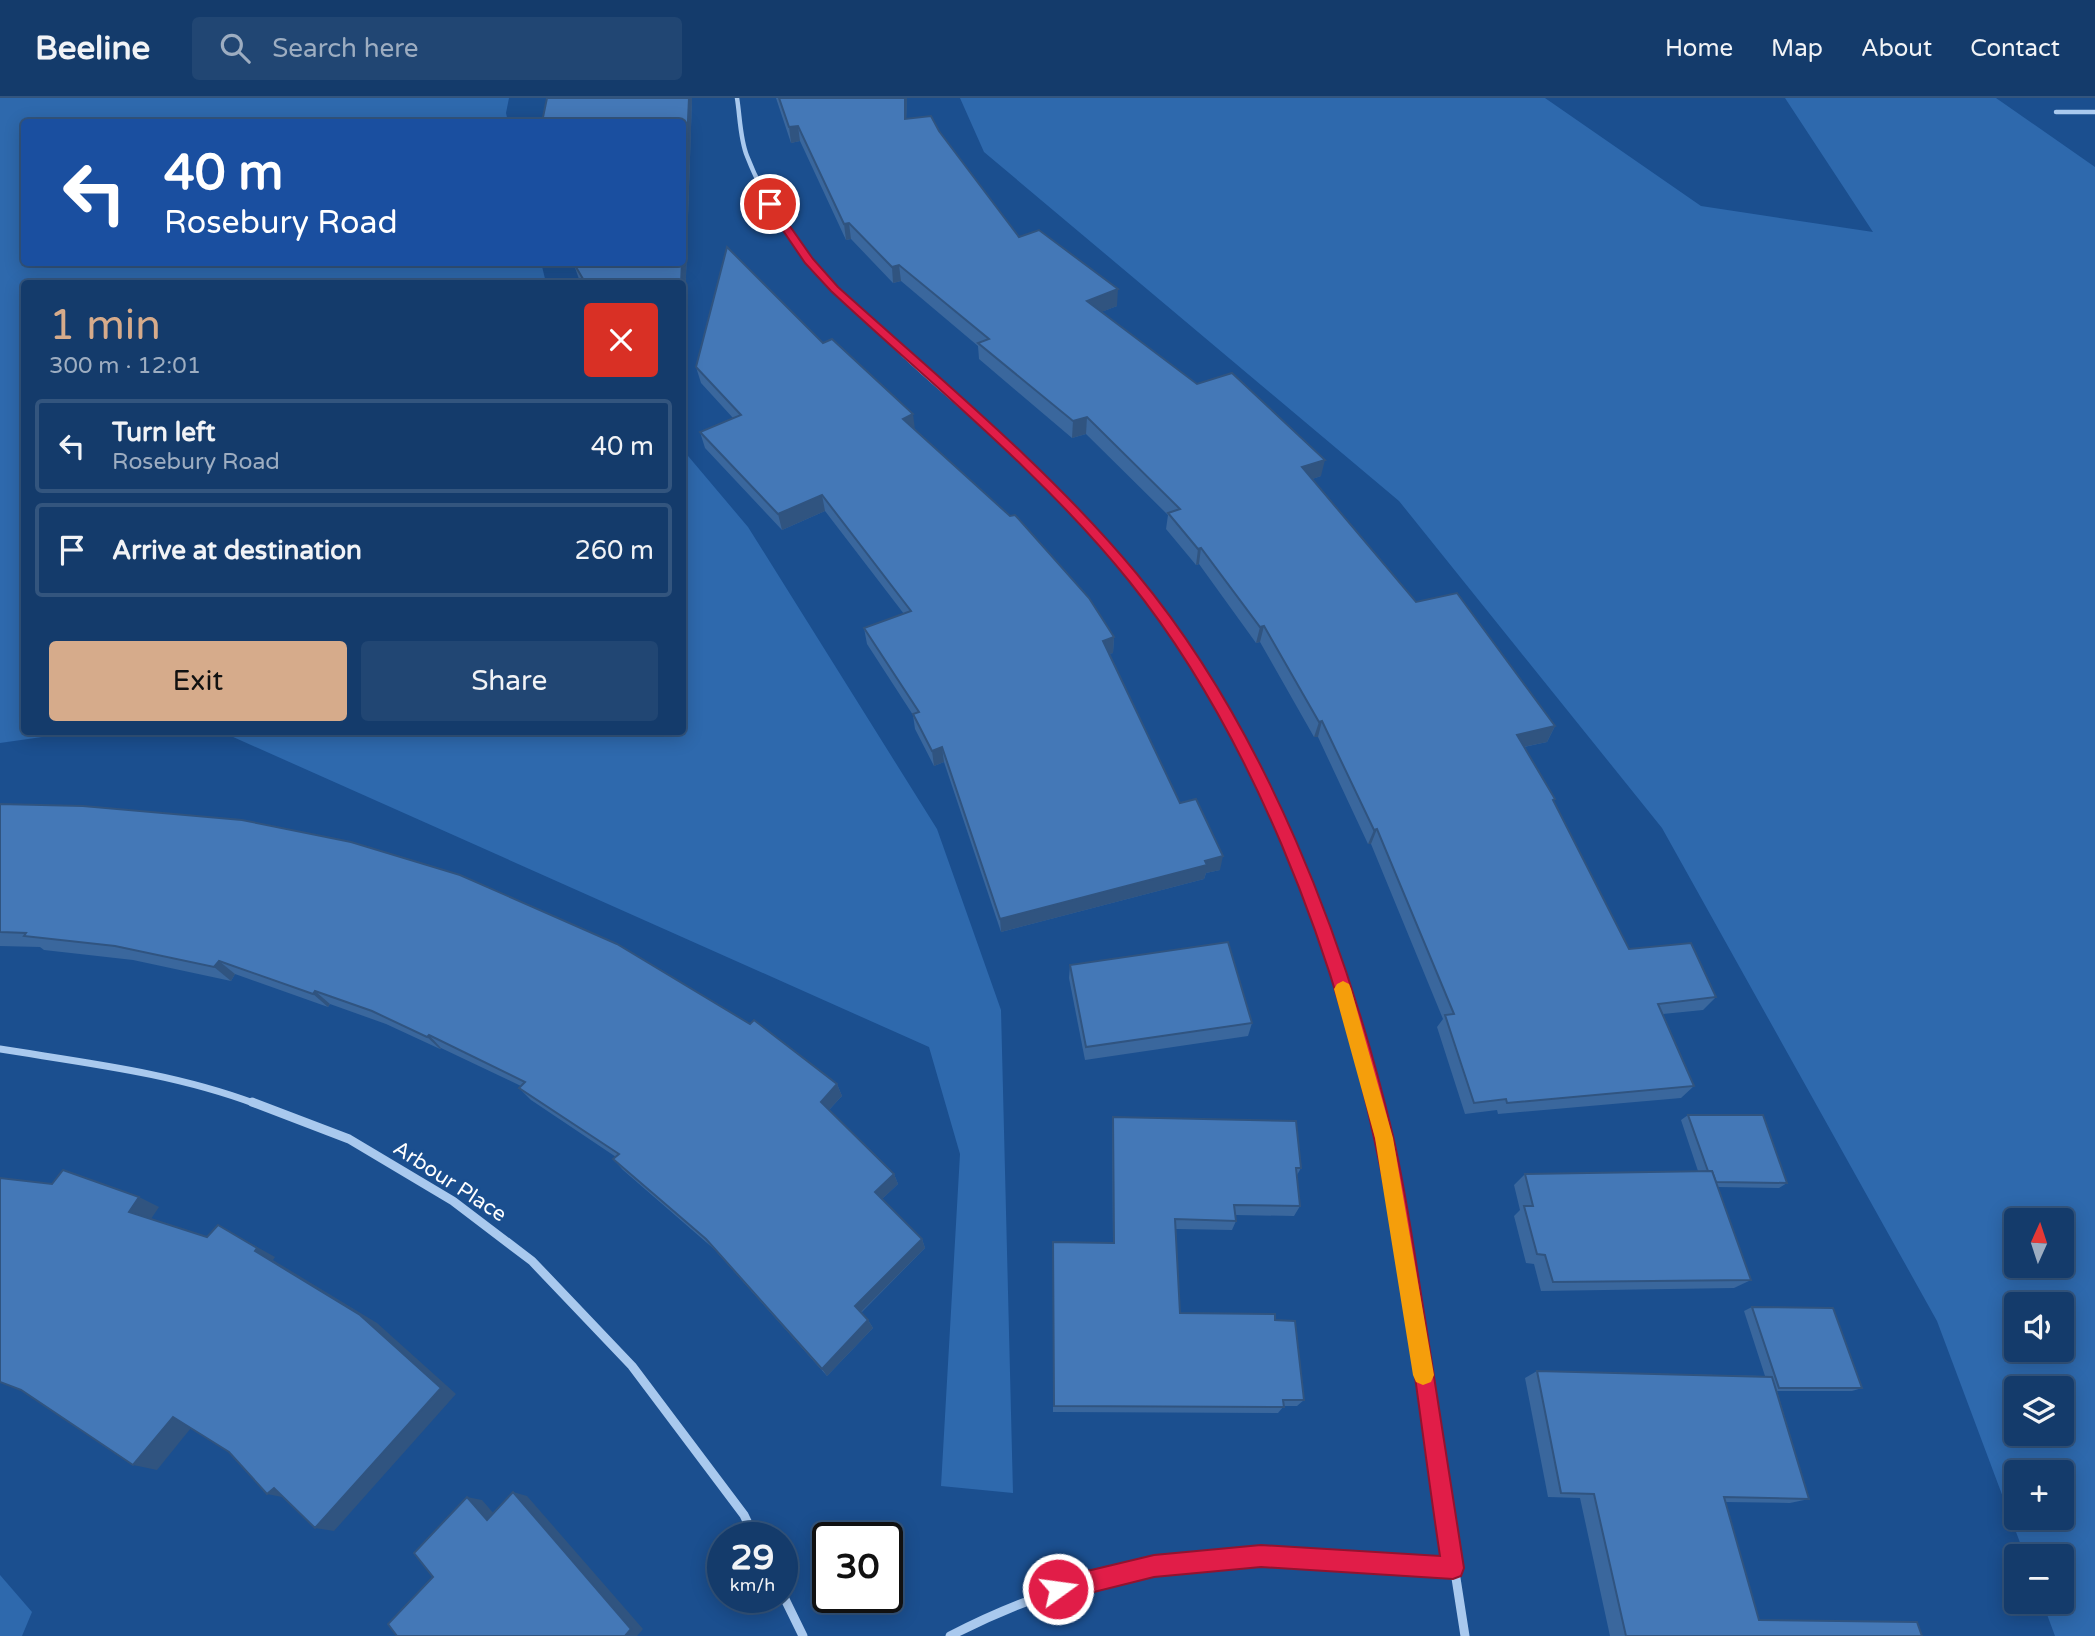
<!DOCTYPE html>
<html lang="en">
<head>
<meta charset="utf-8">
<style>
	:root { --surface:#143b6b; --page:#214673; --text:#f1f3f6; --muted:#9dadc1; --line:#33557e; --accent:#d6ab8b }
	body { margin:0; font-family:"Varela Round",sans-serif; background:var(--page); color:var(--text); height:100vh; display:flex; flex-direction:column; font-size:26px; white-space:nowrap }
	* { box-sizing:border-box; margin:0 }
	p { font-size:23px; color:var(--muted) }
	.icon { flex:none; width:38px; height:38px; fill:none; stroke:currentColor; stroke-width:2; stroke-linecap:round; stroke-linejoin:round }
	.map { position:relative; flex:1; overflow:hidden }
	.sheet { position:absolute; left:21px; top:182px; width:665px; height:455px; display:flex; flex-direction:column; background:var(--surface); border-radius:7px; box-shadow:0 4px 18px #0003,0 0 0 2px var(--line) }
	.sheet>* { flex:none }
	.hud { position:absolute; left:21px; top:21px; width:665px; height:147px; border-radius:7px; box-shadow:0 4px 18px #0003,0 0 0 2px var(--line); background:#1a4fa0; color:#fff; overflow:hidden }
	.needle { width:46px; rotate:3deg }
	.buttons { position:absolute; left:2004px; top:1110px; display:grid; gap:14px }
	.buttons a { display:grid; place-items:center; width:70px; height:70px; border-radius:7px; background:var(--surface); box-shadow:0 4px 18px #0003,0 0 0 2px var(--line); font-size:35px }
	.speed { position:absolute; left:707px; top:1424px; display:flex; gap:14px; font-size:35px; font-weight:700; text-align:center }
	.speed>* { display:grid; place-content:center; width:91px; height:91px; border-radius:50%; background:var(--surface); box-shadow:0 4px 18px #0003,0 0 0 2px var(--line); line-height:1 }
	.speed small { font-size:18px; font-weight:400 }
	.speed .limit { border:4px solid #111; border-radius:10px; background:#fff; color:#111 }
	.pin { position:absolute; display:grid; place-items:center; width:60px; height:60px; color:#fff; margin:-30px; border:4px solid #fff; border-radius:50%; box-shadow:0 2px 7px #0007 }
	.me { position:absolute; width:77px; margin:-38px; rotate:76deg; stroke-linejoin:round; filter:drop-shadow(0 0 5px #0008) }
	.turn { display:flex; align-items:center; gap:24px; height:147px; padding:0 28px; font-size:32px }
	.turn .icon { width:91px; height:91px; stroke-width:2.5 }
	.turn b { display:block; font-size:49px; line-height:60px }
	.round { display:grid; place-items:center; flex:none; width:74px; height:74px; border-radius:7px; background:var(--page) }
	.head { display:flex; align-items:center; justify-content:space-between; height:119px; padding:0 28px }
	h1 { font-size:42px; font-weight:600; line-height:52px; color:var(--accent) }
	.action { display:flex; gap:14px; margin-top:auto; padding:14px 28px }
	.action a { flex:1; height:80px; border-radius:7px; background:var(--accent); color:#111; font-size:28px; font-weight:600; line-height:80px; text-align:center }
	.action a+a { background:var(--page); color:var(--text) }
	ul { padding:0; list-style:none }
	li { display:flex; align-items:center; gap:21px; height:94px; margin:0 14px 10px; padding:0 14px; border:4px solid var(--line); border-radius:7px }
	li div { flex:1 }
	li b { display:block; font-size:26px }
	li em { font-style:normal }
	header { display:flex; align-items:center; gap:42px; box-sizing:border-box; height:98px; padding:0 35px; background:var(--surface); border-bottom:2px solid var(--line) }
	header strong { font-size:33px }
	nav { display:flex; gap:38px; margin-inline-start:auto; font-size:24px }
	.search { width:490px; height:63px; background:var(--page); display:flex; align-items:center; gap:18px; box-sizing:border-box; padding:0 24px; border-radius:7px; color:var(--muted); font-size:26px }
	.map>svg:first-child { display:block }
	.green { fill:#2e69ad; fill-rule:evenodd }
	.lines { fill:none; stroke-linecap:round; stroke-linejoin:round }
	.minor-far3 { stroke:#a9c9ee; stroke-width:4.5 }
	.minor-far2 { stroke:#a9c9ee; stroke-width:5 }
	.minor-far1 { stroke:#a9c9ee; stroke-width:7 }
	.minor { stroke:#a9c9ee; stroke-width:9 }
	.wall { fill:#3a679d }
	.shaded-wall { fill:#305480 }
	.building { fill:#4478b7; stroke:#305480; stroke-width:2 }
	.route { fill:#e11d48; stroke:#92132f; stroke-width:2 }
	.slow { fill:#f59e0b }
	.labels { text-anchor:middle; stroke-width:6; stroke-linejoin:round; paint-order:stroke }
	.near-street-label { font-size:21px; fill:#fff; stroke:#1b4f8f }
</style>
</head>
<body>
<header>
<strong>Beeline</strong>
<div class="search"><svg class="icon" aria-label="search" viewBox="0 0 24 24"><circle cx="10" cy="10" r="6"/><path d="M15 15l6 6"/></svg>Search here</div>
<nav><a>Home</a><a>Map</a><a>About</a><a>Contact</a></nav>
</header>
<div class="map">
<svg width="2095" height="1538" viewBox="0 0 2095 1538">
	<rect width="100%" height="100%" fill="#1b4f8f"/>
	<g class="green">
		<path d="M0,0H509L506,15L508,24H24V164H541L546,185L24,186V634H77L0,645Z"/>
		<path d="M960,0H1545L1701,108L1873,134L1785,0H1996L2095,69V1538H2055L2042,1503H2062V1458H2025L1937,1223L1662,730L1399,403L984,54ZM2016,1122H2062V1167H2016ZM2016,1206H2062V1251H2016ZM2016,1290H2062V1335H2016ZM2016,1374H2062V1419H2016Z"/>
		<path d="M683,352L748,429L937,731L1001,912L1013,1395L941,1388L960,1056L929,949L222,634H682Z"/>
		<path d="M0,1477L32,1514L22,1538H0Z"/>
	</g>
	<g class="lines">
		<g class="minor-far3">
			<path d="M737,0C740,18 740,41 747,58C778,139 844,201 906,259"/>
			<path d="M2056,14H2095"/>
		</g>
		<path class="minor-far2" d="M904,257C956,306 1012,349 1063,399C1120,454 1167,520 1208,588"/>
		<g class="minor-far1">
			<path d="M1207,586C1287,715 1341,859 1376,1006"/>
			<path d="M0,951C86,965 174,975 256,1006"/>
		</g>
		<g class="minor">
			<path d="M252,1004L349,1041L453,1103L532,1163L632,1268L744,1417L755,1440"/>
			<path d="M1375,1004L1407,1165L1465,1538"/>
			<path d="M782,1495L803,1538"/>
			<path d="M950,1538C1046,1488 1152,1460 1262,1458C1325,1457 1389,1466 1453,1470"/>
		</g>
	</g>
	<g class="wall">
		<path d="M547,0H692L684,238L682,239V186H582L579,181L573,164H682Z"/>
		<path d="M776,0H907L906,21L939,33L1019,139L1117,208L1101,214L1321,378L1312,381L1416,504L1555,628L1547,644L1524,649L1629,851L1716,899L1703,912L1663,916L1694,988L1681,1000L1498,1016L1497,1012L1465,1016L1437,929L1443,921L1371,746H1368L1318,639H1314L1260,544L1256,545L1199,466L1196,467L1166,431L1168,417L1086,336L1072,340L979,261L978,248L901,183L893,185L851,141L846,142L800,43L791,45Z"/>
		<path d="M823,245L915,331L1114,539L1113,555L1109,556L1180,705L1220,772L1206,775L1204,781L1001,834L944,664L934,668L915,631L913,617L867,546L864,530L904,516L825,413L782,432L705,350L700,334L733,320L701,285L696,269Z"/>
		<path d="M0,706L837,986L842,998L829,1012L894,1076L898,1086L882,1101L922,1141L925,1150L861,1215L868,1222L873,1230L827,1278L714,1151L623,1072L613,1061L616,1059L531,1002L519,990L521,988L441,950L440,951L386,926L330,906L328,909L235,876L231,883L133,862L44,852L40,849L0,848Z"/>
		<path d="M1070,867L1252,925L1248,938L1085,962L1069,880Z"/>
		<path d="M1688,1017L1787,1085L1779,1090L1718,1089L1751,1182L1734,1190L1541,1193L1534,1166L1526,1165L1514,1118L1520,1112L1514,1087L1525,1076L1698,1073L1681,1022Z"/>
		<path d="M1113,1019L1301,1070L1297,1077L1300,1108L1294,1118L1235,1117L1236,1123L1232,1132L1176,1131L1180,1215L1275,1222L1304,1302L1297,1308H1284L1278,1315L1053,1314V1144L1113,1145L1112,1030Z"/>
		<path d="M1752,1209L1862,1290L1852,1293H1777L1809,1401L1790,1405L1725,1404L1759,1522L1922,1538H1610L1580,1400L1548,1399L1525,1280L1537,1273L1765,1278L1744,1213Z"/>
	</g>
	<g class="shaded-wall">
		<path d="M689,0H692V1L684,238L682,239V186H681Z"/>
		<path d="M905,0H907L906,37L905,21Z"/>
		<path d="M798,28L800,43L791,45L789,29Z"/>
		<path d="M849,125L851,141L846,142L844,126Z"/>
		<path d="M899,167L901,183L893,185L892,169Z"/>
		<path d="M1118,191L1117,208L1086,220L1087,203Z"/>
		<path d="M913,316L915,332L903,321Z"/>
		<path d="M1087,319L1086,336L1072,340L1073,323Z"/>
		<path d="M1325,362L1321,378L1298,386L1302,369Z"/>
		<path d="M822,397L825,413L782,432L778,416Z"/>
		<path d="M1201,450L1199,466L1196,467L1198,451Z"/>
		<path d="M1264,528L1260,544L1256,545L1260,529Z"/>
		<path d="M1114,539L1113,555L1102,558L1103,543Z"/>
		<path d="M1322,623L1318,639H1314L1319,624Z"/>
		<path d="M1555,628L1547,644L1509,652L1517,637Z"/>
		<path d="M942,649L944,664L934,668L932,653Z"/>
		<path d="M1377,731L1371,746H1368L1374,732Z"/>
		<path d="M1223,758L1220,772L1206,775L1204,781L1001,834L1000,821Z"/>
		<path d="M219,863L235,876L231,883L214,869Z"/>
		<path d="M315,893L330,906L328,909L313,896Z"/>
		<path d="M429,937L441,950L440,951L427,939Z"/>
		<path d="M837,986L842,998L826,1015L821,1004Z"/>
		<path d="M894,1076L898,1086L879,1104L875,1094Z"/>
		<path d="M139,1099L159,1109L149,1124L129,1114Z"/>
		<path d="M218,1127L275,1159L273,1162L377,1225L456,1296L334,1433L315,1430L255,1153Z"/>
		<path d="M922,1141L925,1150L859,1216L855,1208Z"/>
		<path d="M868,1222L873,1230L827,1278L822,1271Z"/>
		<path d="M173,1319L195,1325L157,1372L133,1367Z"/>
		<path d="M274,1390L287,1400L267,1396Z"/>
		<path d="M513,1394L527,1398L643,1531L637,1538H625Z"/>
		<path d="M467,1399L482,1402L502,1425L487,1422Z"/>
	</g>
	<g class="building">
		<path d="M547,0H689L682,157V24H542Z"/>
		<path d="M779,0H905V21L931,18L939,33L1019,139L1039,132L1118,191L1087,203L1197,286L1232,275L1325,362L1302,369L1416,504L1457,495L1555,628L1517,637L1555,701L1553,702L1629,851L1691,845L1716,899L1658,906L1694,988L1507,1005L1506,1001L1474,1005L1445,917L1454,916L1377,731L1374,732L1322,623L1319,624L1264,528L1260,529L1201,450L1198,451L1168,415L1180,411L1087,319L1073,323L978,245L989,241L899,167L892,169L849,125L844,126L798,28L789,29Z"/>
		<path d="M727,149L823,245L832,241L913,316L903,321L1010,418L1015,417L1089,500L1114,539L1103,543L1180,705L1196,701L1223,758L1205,763L1207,767L1000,821L942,649L932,653L913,616L919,614L864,530L911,513L822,397L778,416L700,334L741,317L696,269Z"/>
		<path d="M573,164H682L681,186H586Z"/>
		<path d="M0,706L83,708L242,722L351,744L460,777L617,846L750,926L754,922L837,986L821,1004L894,1076L875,1094L922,1141L855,1208L868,1222L822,1271L706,1141L613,1061L619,1056L519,990L525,984L429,937L427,939L372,913L315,893L313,896L219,863L214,869L115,848L24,838L26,835L0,834Z"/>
		<path d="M1228,844L1252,925L1086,949L1070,867Z"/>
		<path d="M1688,1017H1763L1787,1085L1716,1084L1712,1073H1708Z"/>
		<path d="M1113,1019L1296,1023L1301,1070H1296L1300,1108L1234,1107L1236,1123L1175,1121L1180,1215L1275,1216V1222L1295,1223L1304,1302H1283L1284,1309L1054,1308L1053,1144L1114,1145Z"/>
		<path d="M63,1072L139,1099L129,1114L207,1139L218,1127L257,1150L255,1153L360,1217L441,1290L315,1430L274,1390L267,1396L229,1354L173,1319L133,1367L21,1292L0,1284V1080L52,1086Z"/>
		<path d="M1712,1073L1751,1182L1553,1184L1545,1157L1537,1156L1524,1108H1533L1525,1076Z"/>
		<path d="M1752,1209L1833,1210L1862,1290H1779Z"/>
		<path d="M1537,1273L1772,1279L1809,1401L1724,1399L1759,1522L1917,1524L1922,1538H1626L1594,1396L1561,1395Z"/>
		<path d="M513,1394L631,1531L625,1538H397L388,1526L433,1479L414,1455L467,1399L487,1422Z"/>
	</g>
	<path class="route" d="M766,104H773L813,161L838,189C940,281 1049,370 1137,476C1265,630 1347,845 1393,1038C1407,1098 1415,1160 1425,1221C1438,1304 1451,1387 1464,1470L1461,1478L1453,1481L1261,1469L1154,1479L1058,1503L1050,1499L1047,1491L1050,1483L1058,1480L1154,1457L1261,1447L1440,1458C1419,1319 1405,1177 1374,1040C1333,850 1251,635 1129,483C1042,375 932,287 831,193L805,165L765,106Z"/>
	<path class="slow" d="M1343,883L1349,886L1351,891L1393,1040L1434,1277L1431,1284L1423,1287L1416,1284L1413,1277L1375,1040L1334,891L1337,886Z"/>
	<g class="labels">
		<g class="near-street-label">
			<text transform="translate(450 1083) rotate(33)" y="7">Arbour Place</text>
		</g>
	</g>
</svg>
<div class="buttons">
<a><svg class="needle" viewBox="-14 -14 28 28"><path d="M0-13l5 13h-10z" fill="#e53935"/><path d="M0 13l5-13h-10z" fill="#9dadc1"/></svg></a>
<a><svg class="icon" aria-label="sound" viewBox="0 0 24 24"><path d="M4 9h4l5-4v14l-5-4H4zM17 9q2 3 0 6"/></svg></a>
<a><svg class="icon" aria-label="layers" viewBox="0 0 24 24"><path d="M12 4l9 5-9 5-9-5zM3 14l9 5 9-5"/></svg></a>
<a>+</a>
<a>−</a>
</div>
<div class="speed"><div>29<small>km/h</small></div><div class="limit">30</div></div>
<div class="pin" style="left:770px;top:106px;background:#d93025"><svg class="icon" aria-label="arrive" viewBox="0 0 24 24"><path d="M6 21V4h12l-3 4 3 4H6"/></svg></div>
<svg class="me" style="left:1058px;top:1491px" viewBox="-20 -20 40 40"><circle r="17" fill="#e11d48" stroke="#fff" stroke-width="3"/><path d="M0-11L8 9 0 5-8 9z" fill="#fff"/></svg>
<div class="hud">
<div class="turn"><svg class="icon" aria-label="left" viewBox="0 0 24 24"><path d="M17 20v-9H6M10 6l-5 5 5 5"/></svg><div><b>40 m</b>Rosebury Road</div></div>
</div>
<section class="sheet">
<div class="head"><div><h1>1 min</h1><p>300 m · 12:01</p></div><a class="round" style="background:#d93025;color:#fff"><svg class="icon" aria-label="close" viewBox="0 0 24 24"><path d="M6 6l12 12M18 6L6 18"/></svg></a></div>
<ul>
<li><svg class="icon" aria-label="left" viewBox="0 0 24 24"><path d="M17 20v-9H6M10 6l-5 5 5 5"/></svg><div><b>Turn left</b><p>Rosebury Road</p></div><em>40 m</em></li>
<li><svg class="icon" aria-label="arrive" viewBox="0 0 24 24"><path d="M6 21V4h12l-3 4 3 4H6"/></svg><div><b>Arrive at destination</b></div><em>260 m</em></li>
</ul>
<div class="action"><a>Exit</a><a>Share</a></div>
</section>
</div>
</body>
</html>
